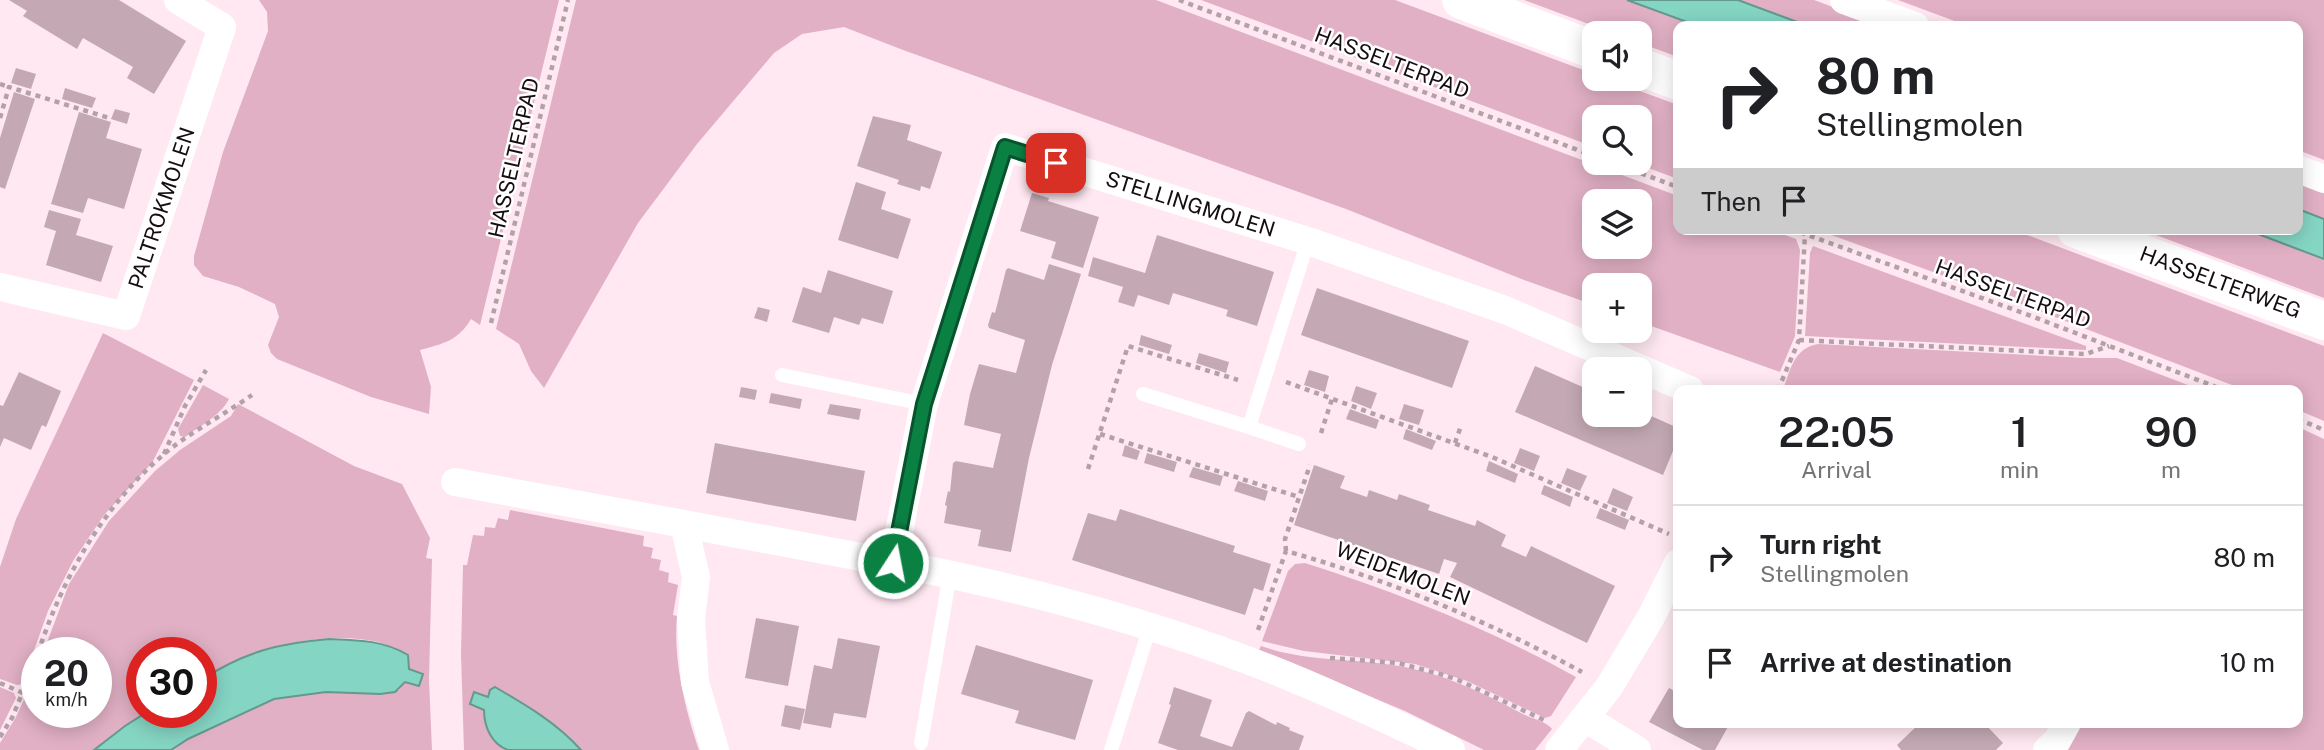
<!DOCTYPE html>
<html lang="en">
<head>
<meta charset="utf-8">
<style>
	:root { --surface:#fff; --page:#f2f2f2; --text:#202124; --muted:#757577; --line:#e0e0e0 }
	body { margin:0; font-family:"Public Sans",sans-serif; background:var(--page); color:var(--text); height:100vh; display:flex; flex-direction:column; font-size:26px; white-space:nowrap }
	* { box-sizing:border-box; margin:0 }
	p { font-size:23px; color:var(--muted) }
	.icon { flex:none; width:38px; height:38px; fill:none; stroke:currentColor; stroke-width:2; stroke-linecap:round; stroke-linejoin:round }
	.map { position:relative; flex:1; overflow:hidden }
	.panel { position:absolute; left:1673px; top:385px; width:630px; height:343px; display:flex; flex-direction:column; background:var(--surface); border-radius:14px; box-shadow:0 4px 18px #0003 }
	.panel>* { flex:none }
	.banner { position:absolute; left:1673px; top:21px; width:630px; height:214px; border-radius:14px; box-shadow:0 4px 18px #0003; background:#fff; color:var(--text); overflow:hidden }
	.tools { position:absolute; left:1582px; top:21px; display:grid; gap:14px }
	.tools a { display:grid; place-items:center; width:70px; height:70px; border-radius:14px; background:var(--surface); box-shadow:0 4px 18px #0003; font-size:35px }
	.speed { position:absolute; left:21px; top:637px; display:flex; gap:14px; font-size:35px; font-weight:700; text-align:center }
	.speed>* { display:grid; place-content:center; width:91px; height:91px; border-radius:50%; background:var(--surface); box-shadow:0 4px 18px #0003; line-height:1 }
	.speed small { font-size:18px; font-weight:400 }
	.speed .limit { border:10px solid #d22; background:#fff; color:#111 }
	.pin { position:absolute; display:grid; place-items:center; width:60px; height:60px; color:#fff; margin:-30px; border-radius:14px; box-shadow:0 4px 10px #0006 }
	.me { position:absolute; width:77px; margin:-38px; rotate:11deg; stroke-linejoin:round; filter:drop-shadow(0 0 5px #0008) }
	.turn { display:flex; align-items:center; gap:24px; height:147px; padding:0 28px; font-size:32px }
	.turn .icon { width:91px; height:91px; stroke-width:2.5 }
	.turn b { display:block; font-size:49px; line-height:60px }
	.then { display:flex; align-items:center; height:66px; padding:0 28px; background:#0003; gap:14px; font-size:26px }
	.eta { display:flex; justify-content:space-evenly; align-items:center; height:119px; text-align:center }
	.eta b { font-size:42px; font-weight:600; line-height:49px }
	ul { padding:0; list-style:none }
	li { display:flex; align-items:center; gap:21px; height:105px; padding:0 28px; border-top:2px solid var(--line) }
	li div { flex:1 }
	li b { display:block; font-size:26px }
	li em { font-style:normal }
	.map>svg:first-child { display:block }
	.green { fill:#e1b0c4; fill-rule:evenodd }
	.water { fill:#85d5c4; stroke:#64998e; stroke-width:2 }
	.building { fill:#c4a9b4 }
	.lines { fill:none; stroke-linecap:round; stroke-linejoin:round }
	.path { stroke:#b3a1a8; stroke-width:4.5; stroke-dasharray:5 5; stroke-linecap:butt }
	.service { stroke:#fff; stroke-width:14 }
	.minor { stroke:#fff; stroke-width:28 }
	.primary { stroke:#fff; stroke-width:38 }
	.route-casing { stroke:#07532c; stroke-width:18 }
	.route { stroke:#0b8043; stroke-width:12 }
	.labels { text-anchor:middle; stroke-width:5; stroke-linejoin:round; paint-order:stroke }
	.street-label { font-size:21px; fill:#160d11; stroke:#fff }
</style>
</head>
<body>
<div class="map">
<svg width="2324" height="750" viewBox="0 0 2324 750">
	<rect width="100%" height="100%" fill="#ffe8f1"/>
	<g class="green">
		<path d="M259,0H559L480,325L471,319C459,340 443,344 420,350L431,387L429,414L371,397L277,359L271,353L268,345L279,317L275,304L239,287L203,276L194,265V256L223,152L268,31L267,12Z"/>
		<path d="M576,0H1156L1678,196V229H1768L1796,239L1800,250L1795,336L1780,372L1640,322V285H1594V305L1524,280L1346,209L903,50L844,27L802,34L774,53L697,144L638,223L544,388L531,371L519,344L496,329ZM1594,201H1640V247H1594Z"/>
		<path d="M1201,0H1395L1594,74V79H1607L1678,105V179L1635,163H1640V117H1594V147Z"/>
		<path d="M1524,0H1627L1698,26H1678V57L1640,43V33H1613Z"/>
		<path d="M1738,0H1814L1884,26H1808Z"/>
		<path d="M1898,0H2324V160L2298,150V26H1968Z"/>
		<path d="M2298,180L2324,190V219L2298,209Z"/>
		<path d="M1815,229H2011L2324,346V421L2298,410V390H2245L2029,307Z"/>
		<path d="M2140,229H2245L2324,259V298Z"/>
		<path d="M1813,246L2086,346V350L1805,336L1810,253Z"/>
		<path d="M103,333L194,380L152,463L104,515L73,561L48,611L22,684L17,685L0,679V567L16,519Z"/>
		<path d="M1818,344L2084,358H2117L2201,390H1783C1790,370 1794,348 1818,344Z"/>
		<path d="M203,385L229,399C220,416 200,426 185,437L180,436L178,429Z"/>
		<path d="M238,404L354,466L402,484L430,538L426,558L432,559L429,680L432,750H171L188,739L274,699L326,692L355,693L399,690L405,682L418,686L409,669L408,655C398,651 388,645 378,642C320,629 249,649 201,680V653H142V712H147L125,726L94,750H0V743L16,717L37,670V712H96V653H43L69,584L109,521L155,471L180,450L231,416Z"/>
		<path d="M2298,427L2324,439V750H2063L2079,723H2298Z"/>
		<path d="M510,510L644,536L643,546L653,548L651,558L661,560L659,570L669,573L668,582L678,585L673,615L677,616C673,660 685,709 699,750H581C557,723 526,705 495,687C480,721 478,725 508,750H464L461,654L463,565H467L473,535L484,536L485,527L495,528L498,518L508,520Z"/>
		<path d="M1305,563C1399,593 1490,629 1576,677L1551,716L1545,718L1467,681L1415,664L1304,651L1262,641L1288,571L1295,564Z"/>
		<path d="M1261,646C1306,662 1353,658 1399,666C1441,673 1482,692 1519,712C1529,718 1546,721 1552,729L1535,750H1484L1405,711L1259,650Z"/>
		<path d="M0,687L14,693L16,698L0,730Z"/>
	</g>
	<g class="water">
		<path d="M1627,0H1738L1808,26H1698Z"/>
		<path d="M2298,209L2324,219V259L2245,229H2298Z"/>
		<path d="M329,639C357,640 383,640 408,655L409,669L423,674L419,686L405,682L395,692L380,694L326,692L274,699L188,739L171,750H94L125,726L147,712H201V680C244,652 279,643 329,639Z"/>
		<path d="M495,687C526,705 557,723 581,750C567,750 519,750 508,750C491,744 484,726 484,710L470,704L474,692L488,697L490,690Z"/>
	</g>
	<g class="building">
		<path d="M9,0H119L186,41L154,94L127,78L133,67L83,38L77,49L23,16L27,11Z"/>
		<path d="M16,68L36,74L31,89L11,83Z"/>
		<path d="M65,88L96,98L92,108L62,99Z"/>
		<path d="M14,92L35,99L5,189L0,187V138Z"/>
		<path d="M115,109L130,113L127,124L111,119Z"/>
		<path d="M79,112L111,122L106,138L142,149L124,209L88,198L83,213L51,204Z"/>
		<path d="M873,116L911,125L907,140L942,152L930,189L921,186L920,191L897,184L899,180L857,166Z"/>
		<path d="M856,182L886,192L881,209L911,219L898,259L838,240Z"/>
		<path d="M1032,193L1049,198L1048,201L1099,217L1083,268L1051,258L1056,242L1020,231Z"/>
		<path d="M49,210L81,219L76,235L113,246L101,282L46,265L56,231L44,227Z"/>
		<path d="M1157,235L1274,272L1257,326L1226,316L1228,310L1173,293L1169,305L1138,295L1134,307L1118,302L1123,287L1088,276L1093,257L1145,273Z"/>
		<path d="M1049,264L1081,274L1052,365L1029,458L1011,552L978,546L981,530L944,523L947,506L945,505L948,491L950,492L953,463L956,461L993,468L1001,434L964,425L970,394L979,364L1016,373L1025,340L989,328L988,325L992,312L995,313L1006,270L1008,268L1044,280Z"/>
		<path d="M828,270L893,291L883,324L862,318L859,325L834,317L829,333L792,322L803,287L821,293Z"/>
		<path d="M1317,288L1469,341L1452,388L1301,335Z"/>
		<path d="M758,307L770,310L767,322L754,318Z"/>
		<path d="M1141,335L1172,345L1169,354L1139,345Z"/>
		<path d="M1199,353L1229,362L1226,373L1196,363Z"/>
		<path d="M1535,366L1594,392V415H1640V411L1678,428V439L1663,475L1515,412Z"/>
		<path d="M1309,370L1329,376L1325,392L1304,385Z"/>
		<path d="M19,372L61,391L46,427L42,425L31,450L4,438L0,447V405L3,406Z"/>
		<path d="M1356,386L1377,393L1371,409L1351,401Z"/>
		<path d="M741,387L757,390L755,400L739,397Z"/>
		<path d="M771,393L802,399L800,409L769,403Z"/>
		<path d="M830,404L861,409L859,420L827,414Z"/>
		<path d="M1404,404L1424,410L1419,425L1399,419Z"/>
		<path d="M1350,409L1379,420L1376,429L1346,419Z"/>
		<path d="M1406,429L1436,441L1432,450L1403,439Z"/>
		<path d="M715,443L865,471L856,521L706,493Z"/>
		<path d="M1125,445L1140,451L1137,460L1122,456Z"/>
		<path d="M1520,448L1540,456L1534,471L1514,463Z"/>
		<path d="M1147,453L1177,462L1174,472L1144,463Z"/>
		<path d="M1489,461L1518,474L1515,483L1486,471Z"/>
		<path d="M1314,465L1345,476L1340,488L1367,497L1369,490L1397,500L1399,494L1430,505L1428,510L1475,526L1477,520L1506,535L1501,546L1526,557L1531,546L1615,586L1587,643L1450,577L1457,563L1444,559L1439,574L1294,525Z"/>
		<path d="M1193,467L1223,476L1220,486L1189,477Z"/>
		<path d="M1567,468L1587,476L1580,491L1561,483Z"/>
		<path d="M1238,481L1268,491L1265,501L1234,491Z"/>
		<path d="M1544,485L1573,497L1570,507L1541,494Z"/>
		<path d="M1613,488L1633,497L1627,511L1607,503Z"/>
		<path d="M1600,508L1629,520L1625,530L1596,518Z"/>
		<path d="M1120,509L1235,546L1233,552L1271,564L1263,591L1254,588L1245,615L1072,560L1088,513L1116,521Z"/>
		<path d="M756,618L799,626L788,686L745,678Z"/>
		<path d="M838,638L880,646L866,718L834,713L831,728L803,723L814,665L832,669Z"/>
		<path d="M976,645L1093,680L1075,740L1015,723L1019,711L961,694Z"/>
		<path d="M1174,687L1212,700L1200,736L1232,747L1246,713L1249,711L1276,725L1277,722L1290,728L1289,730L1304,736L1299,750H1178L1158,743L1171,705L1169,704Z"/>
		<path d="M1669,688L1678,693V723H1730L1715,750H1703L1649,722Z"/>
		<path d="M785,705L805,709L800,730L781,726Z"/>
		<path d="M1920,723H1984L2003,743L1996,750H1901L1897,745Z"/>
	</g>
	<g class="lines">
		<g class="path">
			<path d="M1179,0L1594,156"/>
			<path d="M0,84L9,87"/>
			<path d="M0,118L9,87L109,118"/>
			<path d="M1613,163L1678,187"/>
			<path d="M1791,229L2026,314L2224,390"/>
			<path d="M491,323L568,0"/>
			<path d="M1799,340L2086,354L2109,346"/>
			<path d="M1286,382L1492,457L1669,534"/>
			<path d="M1778,390L1799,340L1805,234"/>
			<path d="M2298,419L2324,430"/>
			<path d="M1321,433L1332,399"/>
			<path d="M1100,434L1299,497"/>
			<path d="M1455,443L1461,426"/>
			<path d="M164,454L185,406L206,370"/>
			<path d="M1088,469L1128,346L1238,380"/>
			<path d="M1286,551L1285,539L1310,465"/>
			<path d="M1258,630L1286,551C1389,580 1488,621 1582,672"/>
			<path d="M38,653C62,579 103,506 163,455C187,434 225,414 252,395"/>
			<path d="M1330,658L1398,663L1440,674L1458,680L1544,720"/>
			<path d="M0,683L23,693"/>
			<path d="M0,737L12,718L37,657"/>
		</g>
		<g class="service">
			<path d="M782,375L924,404"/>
			<path d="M1143,394L1249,427L1308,241"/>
			<path d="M1249,427L1299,444"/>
			<path d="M921,743L950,574"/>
			<path d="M1111,750L1150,627"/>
		</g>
		<g class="minor">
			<path d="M1844,0L1915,26"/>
			<path d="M2298,169L2324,179"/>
			<path id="s1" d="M0,287L126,316L222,27L178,0"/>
			<path d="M455,482L684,524L696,577L691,619L695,682L715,750"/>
			<path d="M684,524L893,563"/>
			<path d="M1585,718L1637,750"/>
			<path id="s2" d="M1451,750C1384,718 1316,686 1247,660C1132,617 1013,586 893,563L924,404L1005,147L1308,241L1505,310L1690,390"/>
			<path d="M1559,750L1609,687L1651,617L1678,563"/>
			<path d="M2047,750L2057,741L2067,723"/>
		</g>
		<g class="primary">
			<path d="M1461,0L1594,50"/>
			<path d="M1640,67L1678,81"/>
			<path id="s3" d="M2076,229L2324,321"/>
		</g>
	</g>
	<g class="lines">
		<defs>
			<path id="route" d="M893,563L924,404L1005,147L1056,163"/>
		</defs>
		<use href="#route" class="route-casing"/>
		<use href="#route" class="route"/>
	</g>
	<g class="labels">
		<g class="street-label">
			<text transform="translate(1392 63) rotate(21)" y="7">HASSELTERPAD</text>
			<text transform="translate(514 158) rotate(-77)" y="7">HASSELTERPAD</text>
			<text dy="7" stroke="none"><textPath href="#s2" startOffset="1216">STELLINGMOLEN</textPath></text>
			<text dy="7" stroke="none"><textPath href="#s1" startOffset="243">PALTROKMOLEN</textPath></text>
			<text dy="7" stroke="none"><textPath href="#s3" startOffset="154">HASSELTERWEG</textPath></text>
			<text transform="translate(2013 294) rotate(20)" y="7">HASSELTERPAD</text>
			<text transform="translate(1403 574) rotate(21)" y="7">WEIDEMOLEN</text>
		</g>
	</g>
</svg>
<div class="tools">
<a><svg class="icon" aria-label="sound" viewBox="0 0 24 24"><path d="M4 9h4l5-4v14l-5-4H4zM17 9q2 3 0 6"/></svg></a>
<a><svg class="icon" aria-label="search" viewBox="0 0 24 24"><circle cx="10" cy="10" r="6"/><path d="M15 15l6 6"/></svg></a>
<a><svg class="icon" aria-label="layers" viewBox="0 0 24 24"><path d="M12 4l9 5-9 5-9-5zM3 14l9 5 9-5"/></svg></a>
<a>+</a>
<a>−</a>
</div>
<div class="speed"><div>20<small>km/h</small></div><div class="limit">30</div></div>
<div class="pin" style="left:1056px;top:163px;background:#d93025"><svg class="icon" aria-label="arrive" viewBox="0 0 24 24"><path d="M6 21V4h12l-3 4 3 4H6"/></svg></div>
<svg class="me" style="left:893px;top:563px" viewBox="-20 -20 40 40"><circle r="17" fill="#0b8043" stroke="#fff" stroke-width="3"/><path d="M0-11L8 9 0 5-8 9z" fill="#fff"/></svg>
<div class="banner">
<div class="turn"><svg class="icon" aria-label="right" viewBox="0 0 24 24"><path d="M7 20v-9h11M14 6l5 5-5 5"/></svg><div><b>80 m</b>Stellingmolen</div></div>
<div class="then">Then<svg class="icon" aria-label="arrive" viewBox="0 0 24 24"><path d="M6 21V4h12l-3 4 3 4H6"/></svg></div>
</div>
<section class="panel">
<div class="eta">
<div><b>22:05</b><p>Arrival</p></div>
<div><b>1</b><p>min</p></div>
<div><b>90</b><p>m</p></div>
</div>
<ul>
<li><svg class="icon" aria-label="right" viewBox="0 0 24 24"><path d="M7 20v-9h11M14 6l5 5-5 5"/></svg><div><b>Turn right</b><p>Stellingmolen</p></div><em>80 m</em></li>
<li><svg class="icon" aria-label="arrive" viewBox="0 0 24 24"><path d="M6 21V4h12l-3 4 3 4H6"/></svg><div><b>Arrive at destination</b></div><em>10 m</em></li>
</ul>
</section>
</div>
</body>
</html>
